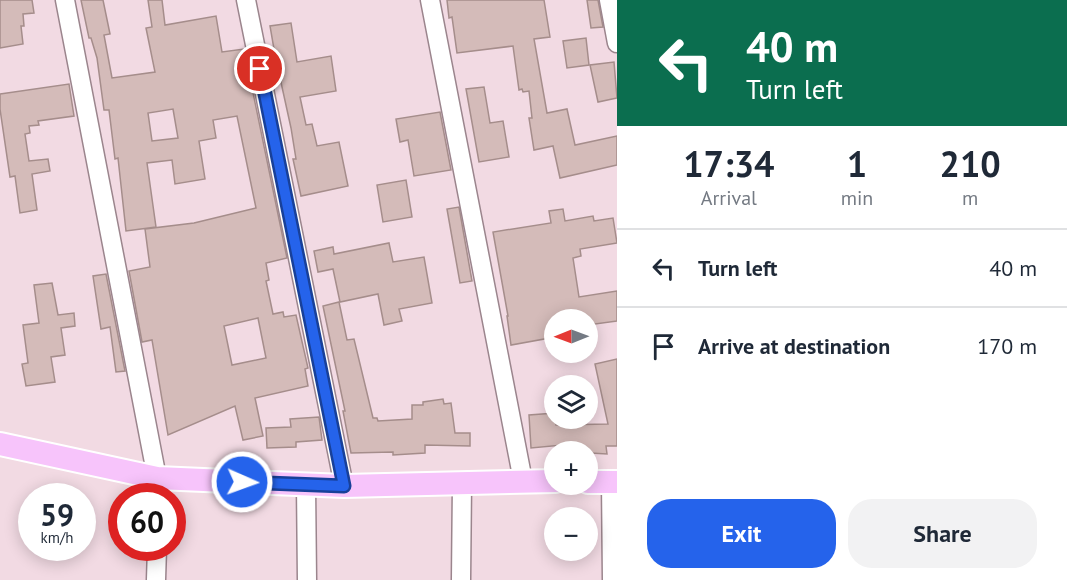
<!DOCTYPE html>
<html lang="en">
<head>
<meta charset="utf-8">
<style>
	:root { --surface:#fff; --page:#f2f2f3; --text:#1f2937; --muted:#747a83; --line:#e0e1e3; --accent:#2563eb }
	body { margin:0; font-family:"PT Sans",sans-serif; background:var(--page); color:var(--text); height:100vh; display:flex; flex-direction:column; font-size:22px; white-space:nowrap }
	* { box-sizing:border-box; margin:0 }
	p { font-size:20px; color:var(--muted) }
	.icon { flex:none; width:33px; height:33px; fill:none; stroke:currentColor; stroke-width:2; stroke-linecap:round; stroke-linejoin:round }
	.map { position:relative; flex:1; overflow:hidden }
	.panel { display:flex; flex-direction:column; background:var(--surface); width:450px }
	.panel>* { flex:none }
	.guide { background:#0b6e4f; color:#fff; overflow:hidden }
	.needle { width:39px; rotate:269deg }
	.controls { position:absolute; left:544px; top:309px; display:grid; gap:12px }
	.controls a { display:grid; place-items:center; width:54px; height:54px; border-radius:50%; background:var(--surface); box-shadow:0 3px 15px #0003; font-size:30px }
	.speed { position:absolute; left:18px; top:483px; display:flex; gap:12px; font-size:30px; font-weight:700; text-align:center }
	.speed>* { display:grid; place-content:center; width:78px; height:78px; border-radius:50%; background:var(--surface); box-shadow:0 3px 15px #0003; line-height:1 }
	.speed small { font-size:15px; font-weight:400 }
	.speed .limit { border:9px solid #d22; background:#fff; color:#111 }
	.pin { position:absolute; display:grid; place-items:center; width:51px; height:51px; color:#fff; margin:-26px; border:3px solid #fff; border-radius:50%; box-shadow:0 2px 6px #0007 }
	.me { position:absolute; width:66px; margin:-33px; rotate:92deg; stroke-linejoin:round; filter:drop-shadow(0 0 4px #0008) }
	.turn { display:flex; align-items:center; gap:21px; height:126px; padding:0 30px; font-size:27px }
	.turn .icon { width:78px; height:78px; stroke-width:2.5 }
	.turn b { display:block; font-size:42px; line-height:51px }
	.eta { display:flex; justify-content:space-evenly; align-items:center; height:102px; text-align:center }
	.eta b { font-size:36px; font-weight:600; line-height:42px }
	.cta { display:flex; gap:12px; margin-top:auto; padding:12px 30px }
	.cta a { flex:1; height:69px; border-radius:24px; background:var(--accent); color:#fff; font-size:24px; font-weight:600; line-height:69px; text-align:center }
	.cta a+a { background:var(--page); color:var(--text) }
	ul { padding:0; list-style:none }
	li { display:flex; align-items:center; gap:18px; height:78px; padding:0 30px; border-top:2px solid var(--line) }
	li div { flex:1 }
	li b { display:block; font-size:22px }
	li em { font-style:normal }
	main { display:flex; flex:1; min-height:0 }
	.map>svg:first-child { display:block }
	.building { fill:#d4bbb9; stroke:#a58d8b; stroke-width:1.5; fill-rule:evenodd }
	.lines { fill:none; stroke-linecap:round; stroke-linejoin:round }
	.minor-casing { stroke:#9b858d; stroke-width:21 }
	.major-casing { stroke:#fff; stroke-width:26 }
	.minor { stroke:#fff; stroke-width:18 }
	.major { stroke:#f7c4fb; stroke-width:22 }
	.route-casing { stroke:#184099; stroke-width:15 }
	.route { stroke:#2563eb; stroke-width:10 }
</style>
</head>
<body>
<main>
<div class="map">
<svg width="617" height="580" viewBox="0 0 617 580">
	<rect width="100%" height="100%" fill="#f2dae3"/>
	<g class="building">
		<path d="M0,0H32L34,13L23,14L24,26H21L23,44L0,48Z"/>
		<path d="M81,0H103L110,34L104,35L112,78L155,72L146,28L152,27L148,0H162L165,25L216,16L222,52L244,49L287,258L266,263L269,280L266,281L273,314L283,312L284,317L296,315L308,368L305,369L308,386L255,398L263,436L243,440L235,406L168,435L152,340L142,342L129,271L150,267L145,229L194,223L256,208L237,116L213,120L216,138L199,141L205,179L175,184L172,160L147,163L156,227L126,231L118,158L115,159L109,110H104L97,58L91,38H89ZM173,109L178,138L152,141L148,113ZM258,318L266,358L232,365L224,326Z"/>
		<path d="M447,0H544L550,37L534,39L547,113L567,109L575,145L617,136V165L560,178L553,146L534,150L529,118H532L529,91L523,92L522,89L519,90L513,46L457,53L452,17L449,18Z"/>
		<path d="M587,0H598L603,27L591,28Z"/>
		<path d="M291,23L297,62L331,56L336,91L300,97L306,125L312,124L317,146L339,142L348,186L301,196L293,159H296L291,128L275,55L270,26Z"/>
		<path d="M586,38L589,65L567,68L563,41Z"/>
		<path d="M614,62L617,98L598,102L590,65Z"/>
		<path d="M69,84L74,116L38,121L39,125L29,126L30,133L25,134L29,161L48,159L50,171L32,174L37,210L20,213L15,176L10,177L0,109V94Z"/>
		<path d="M484,87L490,123L503,121L509,157L479,162L466,89Z"/>
		<path d="M440,112L451,170L414,176L408,140L400,142L396,119Z"/>
		<path d="M406,180L412,217L383,222L377,185Z"/>
		<path d="M459,207L472,281L460,283L447,209Z"/>
		<path d="M563,209L565,221L593,216L594,221L613,218L617,243L580,249L581,256L573,258L579,297L617,291V321L588,325V320H555V337L511,345L507,316H508L493,232L551,223L549,211Z"/>
		<path d="M389,243L393,262L424,257L432,303L399,309L402,321L384,325L378,294L340,302L333,269L318,272L314,251L333,247L334,254Z"/>
		<path d="M106,274L125,371L116,372L110,327L101,329L93,276Z"/>
		<path d="M52,283L58,315L74,313L75,326L61,328L65,355L51,357L55,382L26,386L22,364L28,363L23,325L39,323L34,285Z"/>
		<path d="M339,302L347,340L354,339L373,418H377L378,421L412,419V405H423V402L443,399L444,404L451,403L455,433H470V446L425,445V453L393,455V452L351,453L343,411H345L323,306Z"/>
		<path d="M617,359V446H606L607,454L573,452V444L531,448L529,415L555,413L556,425L608,424L595,364Z"/>
		<path d="M319,417L322,440L296,442V447L267,448L266,428L291,427L290,419Z"/>
	</g>
	<g class="lines">
		<defs>
			<g id="minor">
				<path d="M65,0L157,478V496"/>
				<path d="M246,0L344,486"/>
				<path d="M430,0L523,481"/>
				<path d="M609,0L617,43"/>
				<path d="M611,482L612,580"/>
				<path d="M306,485L307,580"/>
				<path d="M156,580L157,548"/>
				<path d="M461,580L462,483"/>
			</g>
			<g id="major">
				<path d="M0,444L157,478L344,486L555,481"/>
				<path d="M588,482H617"/>
			</g>
		</defs>
		<use href="#minor" class="minor-casing"/>
		<use href="#major" class="major-casing"/>
		<use href="#minor" class="minor"/>
		<use href="#major" class="major"/>
	</g>
	<g class="lines">
		<defs>
			<path id="route" d="M242,482L344,486L260,69"/>
		</defs>
		<use href="#route" class="route-casing"/>
		<use href="#route" class="route"/>
	</g>
</svg>
<div class="controls">
<a><svg class="needle" viewBox="-14 -14 28 28"><path d="M0-13l5 13h-10z" fill="#e53935"/><path d="M0 13l5-13h-10z" fill="#747a83"/></svg></a>
<a><svg class="icon" aria-label="layers" viewBox="0 0 24 24"><path d="M12 4l9 5-9 5-9-5zM3 14l9 5 9-5"/></svg></a>
<a>+</a>
<a>−</a>
</div>
<div class="speed"><div>59<small>km/h</small></div><div class="limit">60</div></div>
<div class="pin" style="left:260px;top:69px;background:#d93025"><svg class="icon" aria-label="arrive" viewBox="0 0 24 24"><path d="M6 21V4h12l-3 4 3 4H6"/></svg></div>
<svg class="me" style="left:242px;top:482px" viewBox="-20 -20 40 40"><circle r="17" fill="#2563eb" stroke="#fff" stroke-width="3"/><path d="M0-11L8 9 0 5-8 9z" fill="#fff"/></svg>
</div>
<section class="panel">
<div class="guide">
<div class="turn"><svg class="icon" aria-label="left" viewBox="0 0 24 24"><path d="M17 20v-9H6M10 6l-5 5 5 5"/></svg><div><b>40 m</b>Turn left</div></div>
</div>
<div class="eta">
<div><b>17:34</b><p>Arrival</p></div>
<div><b>1</b><p>min</p></div>
<div><b>210</b><p>m</p></div>
</div>
<ul>
<li><svg class="icon" aria-label="left" viewBox="0 0 24 24"><path d="M17 20v-9H6M10 6l-5 5 5 5"/></svg><div><b>Turn left</b></div><em>40 m</em></li>
<li><svg class="icon" aria-label="arrive" viewBox="0 0 24 24"><path d="M6 21V4h12l-3 4 3 4H6"/></svg><div><b>Arrive at destination</b></div><em>170 m</em></li>
</ul>
<div class="cta"><a>Exit</a><a>Share</a></div>
</section>
</main>
</body>
</html>
